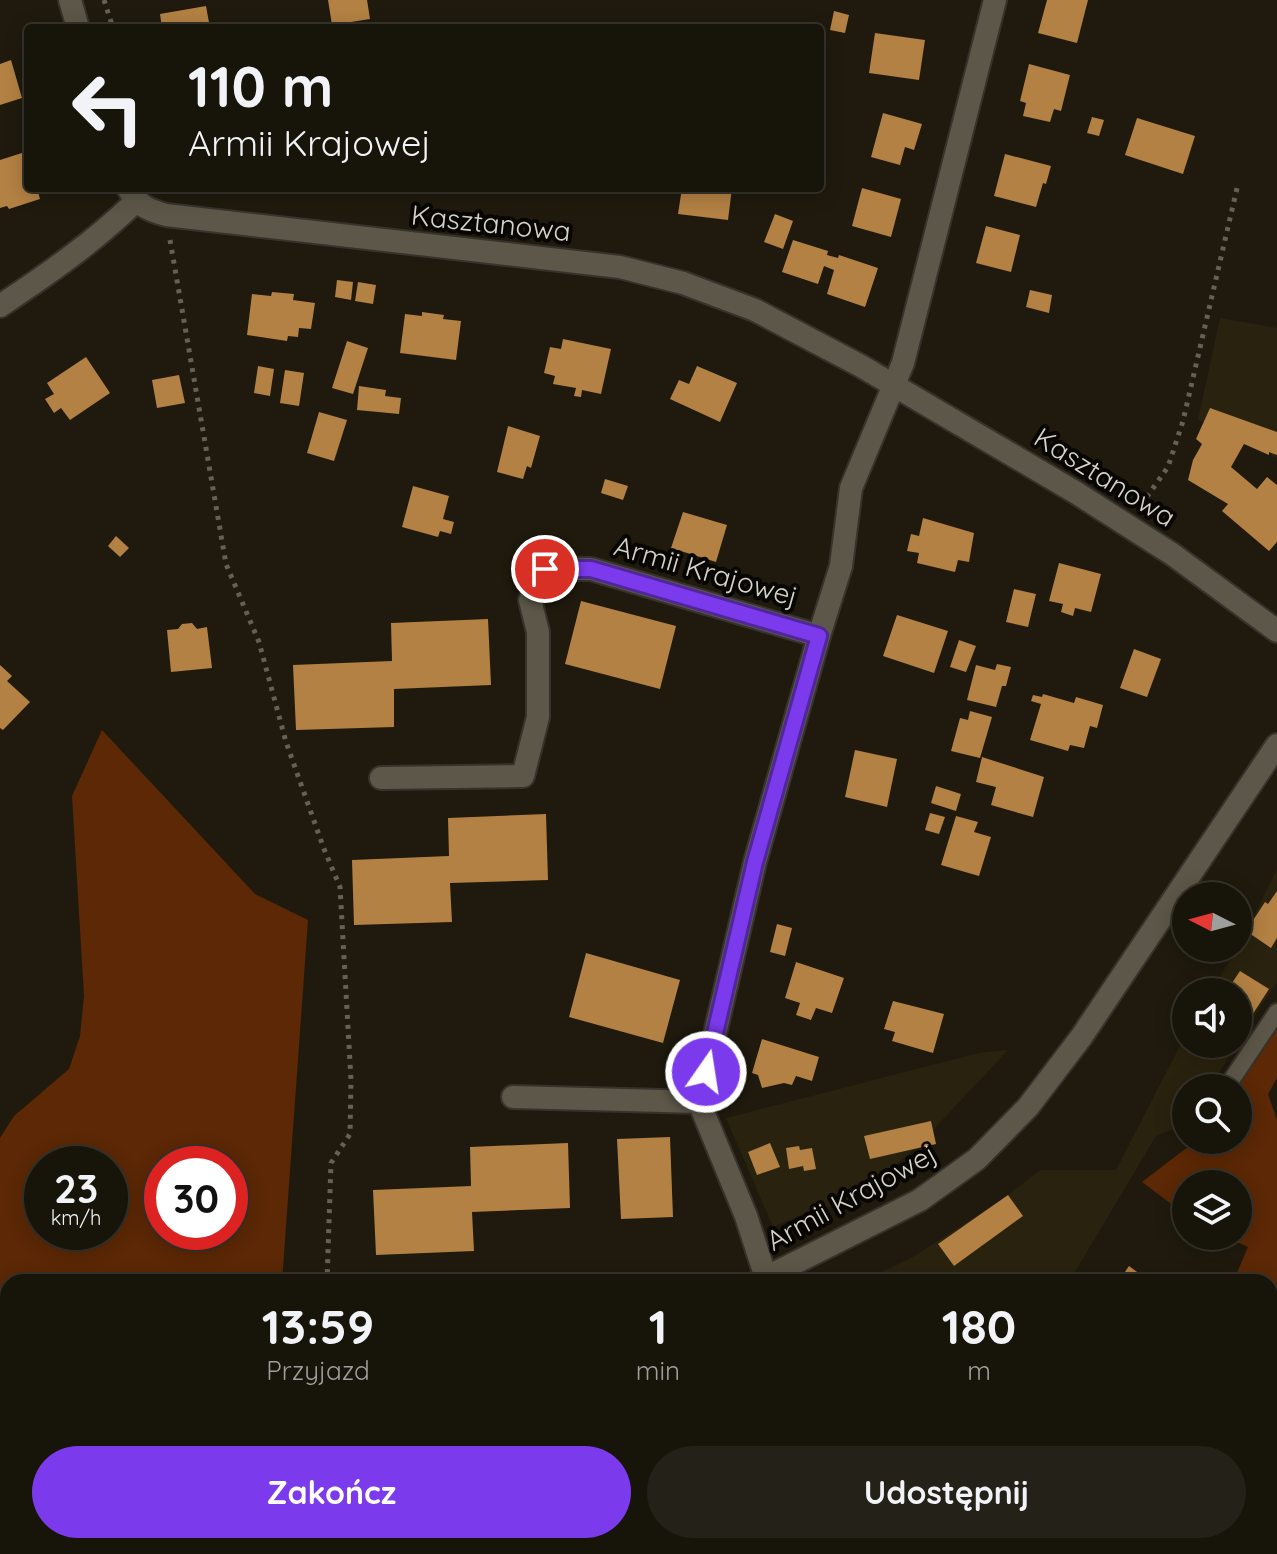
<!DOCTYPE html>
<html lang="pl">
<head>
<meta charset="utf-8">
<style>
	:root { --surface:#17140a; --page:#242118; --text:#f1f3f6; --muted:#9e9e9c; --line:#36332b; --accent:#7c3aed }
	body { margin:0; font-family:Quicksand,sans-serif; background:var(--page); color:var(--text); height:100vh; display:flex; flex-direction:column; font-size:30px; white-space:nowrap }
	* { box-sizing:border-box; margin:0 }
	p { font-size:26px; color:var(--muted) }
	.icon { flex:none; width:44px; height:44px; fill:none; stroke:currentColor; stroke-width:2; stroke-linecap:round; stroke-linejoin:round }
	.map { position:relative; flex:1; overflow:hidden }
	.details { position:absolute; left:0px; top:1274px; width:1278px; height:280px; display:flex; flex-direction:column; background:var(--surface); border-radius:24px 24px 0 0; box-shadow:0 4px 20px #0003,0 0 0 2px var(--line) }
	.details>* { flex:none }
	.banner { position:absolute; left:24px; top:24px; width:800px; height:168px; border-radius:8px; box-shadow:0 4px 20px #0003,0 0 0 2px var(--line); background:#17140a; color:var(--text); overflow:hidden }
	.needle { width:52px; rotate:276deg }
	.buttons { position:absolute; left:1172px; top:882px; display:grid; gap:16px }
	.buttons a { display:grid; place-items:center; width:80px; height:80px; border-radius:50%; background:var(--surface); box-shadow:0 4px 20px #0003,0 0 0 2px var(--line); font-size:40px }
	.speed { position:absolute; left:24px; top:1146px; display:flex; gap:16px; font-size:40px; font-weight:700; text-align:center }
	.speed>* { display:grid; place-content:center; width:104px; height:104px; border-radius:50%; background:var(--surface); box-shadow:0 4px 20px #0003,0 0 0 2px var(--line); line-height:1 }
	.speed small { font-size:20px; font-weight:400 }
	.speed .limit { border:12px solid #d22; background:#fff; color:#111 }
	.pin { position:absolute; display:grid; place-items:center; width:68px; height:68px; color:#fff; margin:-34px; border:4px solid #fff; border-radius:50%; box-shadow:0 2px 8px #0007 }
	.me { position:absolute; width:88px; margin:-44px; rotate:13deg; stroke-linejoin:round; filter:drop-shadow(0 0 6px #0008) }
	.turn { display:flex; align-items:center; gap:28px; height:168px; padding:0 32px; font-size:36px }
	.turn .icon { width:104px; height:104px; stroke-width:2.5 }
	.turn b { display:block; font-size:56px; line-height:68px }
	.eta { display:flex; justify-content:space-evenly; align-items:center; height:136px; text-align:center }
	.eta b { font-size:48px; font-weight:700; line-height:56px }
	.action { display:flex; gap:16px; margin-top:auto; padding:16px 32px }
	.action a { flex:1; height:92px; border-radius:48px; background:var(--accent); color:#fff; font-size:32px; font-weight:700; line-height:92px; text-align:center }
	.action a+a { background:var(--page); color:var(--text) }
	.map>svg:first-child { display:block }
	.built { fill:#29220e }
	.green { fill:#5c2805; fill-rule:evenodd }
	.building { fill:#b38143 }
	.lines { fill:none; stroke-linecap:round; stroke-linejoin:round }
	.service-casing { stroke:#36322c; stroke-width:20 }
	.minor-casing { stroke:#36322c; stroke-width:26 }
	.tertiary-casing { stroke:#36322c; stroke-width:26 }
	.path { stroke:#656055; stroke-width:5; stroke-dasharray:4 6; stroke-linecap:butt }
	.service { stroke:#5c5748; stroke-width:16 }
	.minor { stroke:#5c5748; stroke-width:22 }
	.tertiary { stroke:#5c5748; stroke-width:22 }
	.route-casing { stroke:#51269a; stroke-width:20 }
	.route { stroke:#7c3aed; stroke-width:14 }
	.labels { text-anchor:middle; stroke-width:8; stroke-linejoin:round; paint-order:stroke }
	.street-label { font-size:28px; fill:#d5d2ca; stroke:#070602 }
</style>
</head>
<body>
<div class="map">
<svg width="1277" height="1554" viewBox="0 0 1277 1554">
	<rect width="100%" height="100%" fill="#1f1a0d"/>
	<g class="built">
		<path d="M1220,318L1277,328V458L1271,456L1274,448L1198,420Z"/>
		<path d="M1277,869V982L1238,1041V992H1210L1238,948Z"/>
		<path d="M1186,1034V1044H1236L1210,1088H1186V1124L1156,1136L1069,1282H861L913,1257L1007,1196L1040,1170H1116Z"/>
		<path d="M1008,1050L920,1144L856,1199L806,1213L773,1227L726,1118L979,1053Z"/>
		<path d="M522,1546H843L825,1554H522Z"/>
	</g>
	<g class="green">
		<path d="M102,730L255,894L308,920L282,1282H8V1546H302L301,1554H0V1138L14,1116L69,1069L80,1036L84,996L72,796ZM42,1164H110V1232H42ZM162,1164H230V1232H162Z"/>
		<path d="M1277,1022V1078L1268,1094L1277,1120V1554H825L843,1546H1270V1282H1233L1248,1247L1223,1236H1238V1184H1186V1215L1142,1182L1197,1140H1238V1088H1234Z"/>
		<path d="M385,1546H522V1554H467L465,1548L433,1554H380Z"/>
	</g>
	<g class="building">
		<path d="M328,0H367L370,19L332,25Z"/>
		<path d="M1047,0H1088L1077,43L1038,33Z"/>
		<path d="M206,6L210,28H162L160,14Z"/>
		<path d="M834,11L849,15L845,33L830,30Z"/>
		<path d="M875,33L925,40L919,80L869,73Z"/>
		<path d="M11,60L22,98L0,105V64Z"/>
		<path d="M1029,64L1070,75L1061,111L1054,109L1050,122L1023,116L1026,103L1020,101Z"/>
		<path d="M883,113L922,124L914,150L905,147L900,165L871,157Z"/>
		<path d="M1092,117L1104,120L1099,136L1087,133Z"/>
		<path d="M1137,118L1195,136L1183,174L1125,155Z"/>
		<path d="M25,152L28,161V188H37L40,199L9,209L7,206L0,208V160Z"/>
		<path d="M1005,154L1051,166L1046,184L1043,183L1036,207L994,196Z"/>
		<path d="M682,188H732L728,220L678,214Z"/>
		<path d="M862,188L901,199L891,237L852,226Z"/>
		<path d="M775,214L793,221L783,249L764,242Z"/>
		<path d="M986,226L1020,235L1011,272L976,263Z"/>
		<path d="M793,240L828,251L827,255L838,258L839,255L878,268L865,307L827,294L834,270L824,266L818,284L782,272Z"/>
		<path d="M337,280L353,282L351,300L335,297Z"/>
		<path d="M358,282L376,285L373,304L355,301Z"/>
		<path d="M1030,290L1052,295L1049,313L1026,307Z"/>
		<path d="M272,292L294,294L293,300L315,303L311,329L299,328L298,337L288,336L287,341L247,335L252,294L271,296Z"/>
		<path d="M422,312L444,315L443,319L461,321L456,360L400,353L405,314L422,316Z"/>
		<path d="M563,339L611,349L601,394L582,390L581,397L574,396L576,388L553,384L555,376L544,373L550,347L561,349Z"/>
		<path d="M347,341L368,348L353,394L332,388Z"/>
		<path d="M86,357L110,393L70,420L61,408L54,413L45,399L54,394L47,383Z"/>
		<path d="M258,366L274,369L270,396L254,393Z"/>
		<path d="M697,366L737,383L720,422L670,399L679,380L689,384Z"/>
		<path d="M285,370L304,373L299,406L280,403Z"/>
		<path d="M179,375L185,403L157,408L152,380Z"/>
		<path d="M359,386L386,390L385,396L401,398L399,414L357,410Z"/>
		<path d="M1210,408L1277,432V455L1269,452V455L1244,444L1231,467L1257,489L1267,477L1277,485V542L1269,551L1222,511L1228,504L1188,480L1193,460L1202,444L1196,439Z"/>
		<path d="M319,412L347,420L334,461L307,453Z"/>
		<path d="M508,426L540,436L531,468L527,466L523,479L497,472Z"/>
		<path d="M605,479L628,486L623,500L601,493Z"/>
		<path d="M413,486L449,496L443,519L454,522L451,534L440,531L438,537L402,527Z"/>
		<path d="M683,512L727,525L716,562L671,548Z"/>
		<path d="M923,518L974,533L969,562L958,560L955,572L917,563L919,553L907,551L911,534L919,536Z"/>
		<path d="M116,536L129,548L120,557L108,546Z"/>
		<path d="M1059,563L1101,574L1091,612L1075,608L1073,616L1061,612L1063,604L1049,601Z"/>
		<path d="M1014,589L1036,594L1028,627L1006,622Z"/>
		<path d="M581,601L676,626L660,689L565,664Z"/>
		<path d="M897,615L948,631L934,673L883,656Z"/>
		<path d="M488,619L491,685L394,689V727L296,730L293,665L392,661L391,623Z"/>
		<path d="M192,623L197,629L207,627L212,668L171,672L167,630L178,629L182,624Z"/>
		<path d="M959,640L976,646L966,672L950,667Z"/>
		<path d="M1134,649L1161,659L1147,697L1120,688Z"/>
		<path d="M997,664L1011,667L1006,686H1002L996,707L967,700L976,665L995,670Z"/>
		<path d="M0,665L12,676L7,681L30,702L3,730L0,728Z"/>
		<path d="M1043,694L1074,703L1076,697L1103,705L1097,728L1090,726L1084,748L1070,745L1068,751L1030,740L1041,704L1031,701L1033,695L1042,697Z"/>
		<path d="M970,711L992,717L980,758L951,751L960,718L968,720Z"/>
		<path d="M855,750L897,759L887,807L845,797Z"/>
		<path d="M982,757L1044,777L1033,817L991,805L996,787L976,782Z"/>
		<path d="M936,786L961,794L956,811L931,803Z"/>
		<path d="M930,813L945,817L939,834L925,830Z"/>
		<path d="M546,814L548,880L450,883L452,922L354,925L352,860L449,856L448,818Z"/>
		<path d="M956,816L978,822L974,832L991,837L979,876L941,865Z"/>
		<path d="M1277,891V938L1271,948L1246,931L1265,902L1268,904Z"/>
		<path d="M777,924L792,928L785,956L770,952Z"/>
		<path d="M586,953L680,980L663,1043L569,1017Z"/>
		<path d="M796,962L844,978L832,1013L816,1008L811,1020L796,1015L800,1003L785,998Z"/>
		<path d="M1240,971L1269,989L1238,1037V992H1226Z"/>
		<path d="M893,1001L944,1014L933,1053L892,1041L895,1032L884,1029Z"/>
		<path d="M762,1039L819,1057L812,1081L796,1076L792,1085L784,1083L762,1088L758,1075L752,1073Z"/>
		<path d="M931,1121L936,1144L870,1159L864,1136Z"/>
		<path d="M670,1137L673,1217L621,1219L617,1139Z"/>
		<path d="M568,1143L570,1208L472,1212L474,1251L376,1255L373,1190L471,1186L470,1147Z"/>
		<path d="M770,1143L780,1167L757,1175L748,1152Z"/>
		<path d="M799,1146L800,1150L812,1148L816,1169L804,1171L803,1166L789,1169L786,1148Z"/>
		<path d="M1008,1195L1023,1216L954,1266L938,1244Z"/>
		<path d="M1129,1266L1148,1280L1147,1282H1118Z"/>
		<path d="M599,1546H656L658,1554H613V1550L601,1553Z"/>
	</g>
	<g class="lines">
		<defs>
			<path id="service" d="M1226,1088L1277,1012"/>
			<g id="minor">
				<path d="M70,0L78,28"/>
				<path d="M128,188C137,205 148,210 166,215L620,267L683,283L755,310L861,366L1075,492L1172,554L1277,631"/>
				<path d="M0,306C48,274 94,242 135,202"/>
				<path d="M381,778L523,776L538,717V632L530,600L545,569H591L819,636"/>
				<path d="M513,1097L699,1102"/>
				<path d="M766,1278L746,1216L699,1102L755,862L819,636L841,566L851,488L903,363L995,0"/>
			</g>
			<g id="tertiary">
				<path d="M757,1282L920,1200L977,1159L1028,1107L1082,1036L1277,745"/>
				<path d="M333,1554L335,1546"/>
			</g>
		</defs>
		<use href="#service" class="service-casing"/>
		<use href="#minor" class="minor-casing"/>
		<use href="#tertiary" class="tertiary-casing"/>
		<g class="path">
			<path d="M104,0L113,28"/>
			<path d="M170,240L226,564L259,642L286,742L324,849L340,887L351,1080L350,1134L331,1163L327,1282"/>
			<path d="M1141,505L1168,467L1183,421L1238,184"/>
			<path d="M285,1554L286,1546"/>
		</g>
		<use href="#service" class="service"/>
		<use href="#minor" class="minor"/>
		<use href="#tertiary" class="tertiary"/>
	</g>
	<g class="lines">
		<defs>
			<path id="route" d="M545,569H591L819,636L755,862L706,1072"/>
		</defs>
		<use href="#route" class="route-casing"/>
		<use href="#route" class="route"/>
	</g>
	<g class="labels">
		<g class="street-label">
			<text transform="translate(491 223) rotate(6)" y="10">Kasztanowa</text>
			<text transform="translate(1105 477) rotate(32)" y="10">Kasztanowa</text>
			<text transform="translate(706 571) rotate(16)" y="10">Armii Krajowej</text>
			<text transform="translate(851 1197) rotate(-29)" y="10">Armii Krajowej</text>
		</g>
	</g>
</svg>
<div class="buttons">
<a><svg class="needle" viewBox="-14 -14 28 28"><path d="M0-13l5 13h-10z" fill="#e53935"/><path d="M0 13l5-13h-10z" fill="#9e9e9c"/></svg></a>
<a><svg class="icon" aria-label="sound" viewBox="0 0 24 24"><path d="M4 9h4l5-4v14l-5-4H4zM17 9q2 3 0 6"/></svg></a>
<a><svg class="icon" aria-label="search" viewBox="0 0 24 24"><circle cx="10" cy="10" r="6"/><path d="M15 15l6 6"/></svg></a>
<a><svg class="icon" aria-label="layers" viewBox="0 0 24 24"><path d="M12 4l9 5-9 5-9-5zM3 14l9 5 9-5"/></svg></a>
</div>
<div class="speed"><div>23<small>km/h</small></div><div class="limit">30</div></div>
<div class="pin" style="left:545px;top:569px;background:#d93025"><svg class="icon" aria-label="arrive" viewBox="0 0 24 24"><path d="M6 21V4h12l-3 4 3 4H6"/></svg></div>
<svg class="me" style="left:706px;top:1072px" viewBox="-20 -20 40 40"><circle r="17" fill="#7c3aed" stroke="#fff" stroke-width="3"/><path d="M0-11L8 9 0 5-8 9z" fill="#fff"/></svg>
<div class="banner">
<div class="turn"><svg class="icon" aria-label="left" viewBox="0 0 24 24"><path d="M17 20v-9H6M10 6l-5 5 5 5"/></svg><div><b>110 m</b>Armii Krajowej</div></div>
</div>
<section class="details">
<div class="eta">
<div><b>13:59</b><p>Przyjazd</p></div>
<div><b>1</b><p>min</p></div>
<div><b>180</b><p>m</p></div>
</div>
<div class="action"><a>Zakończ</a><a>Udostępnij</a></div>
</section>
</div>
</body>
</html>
